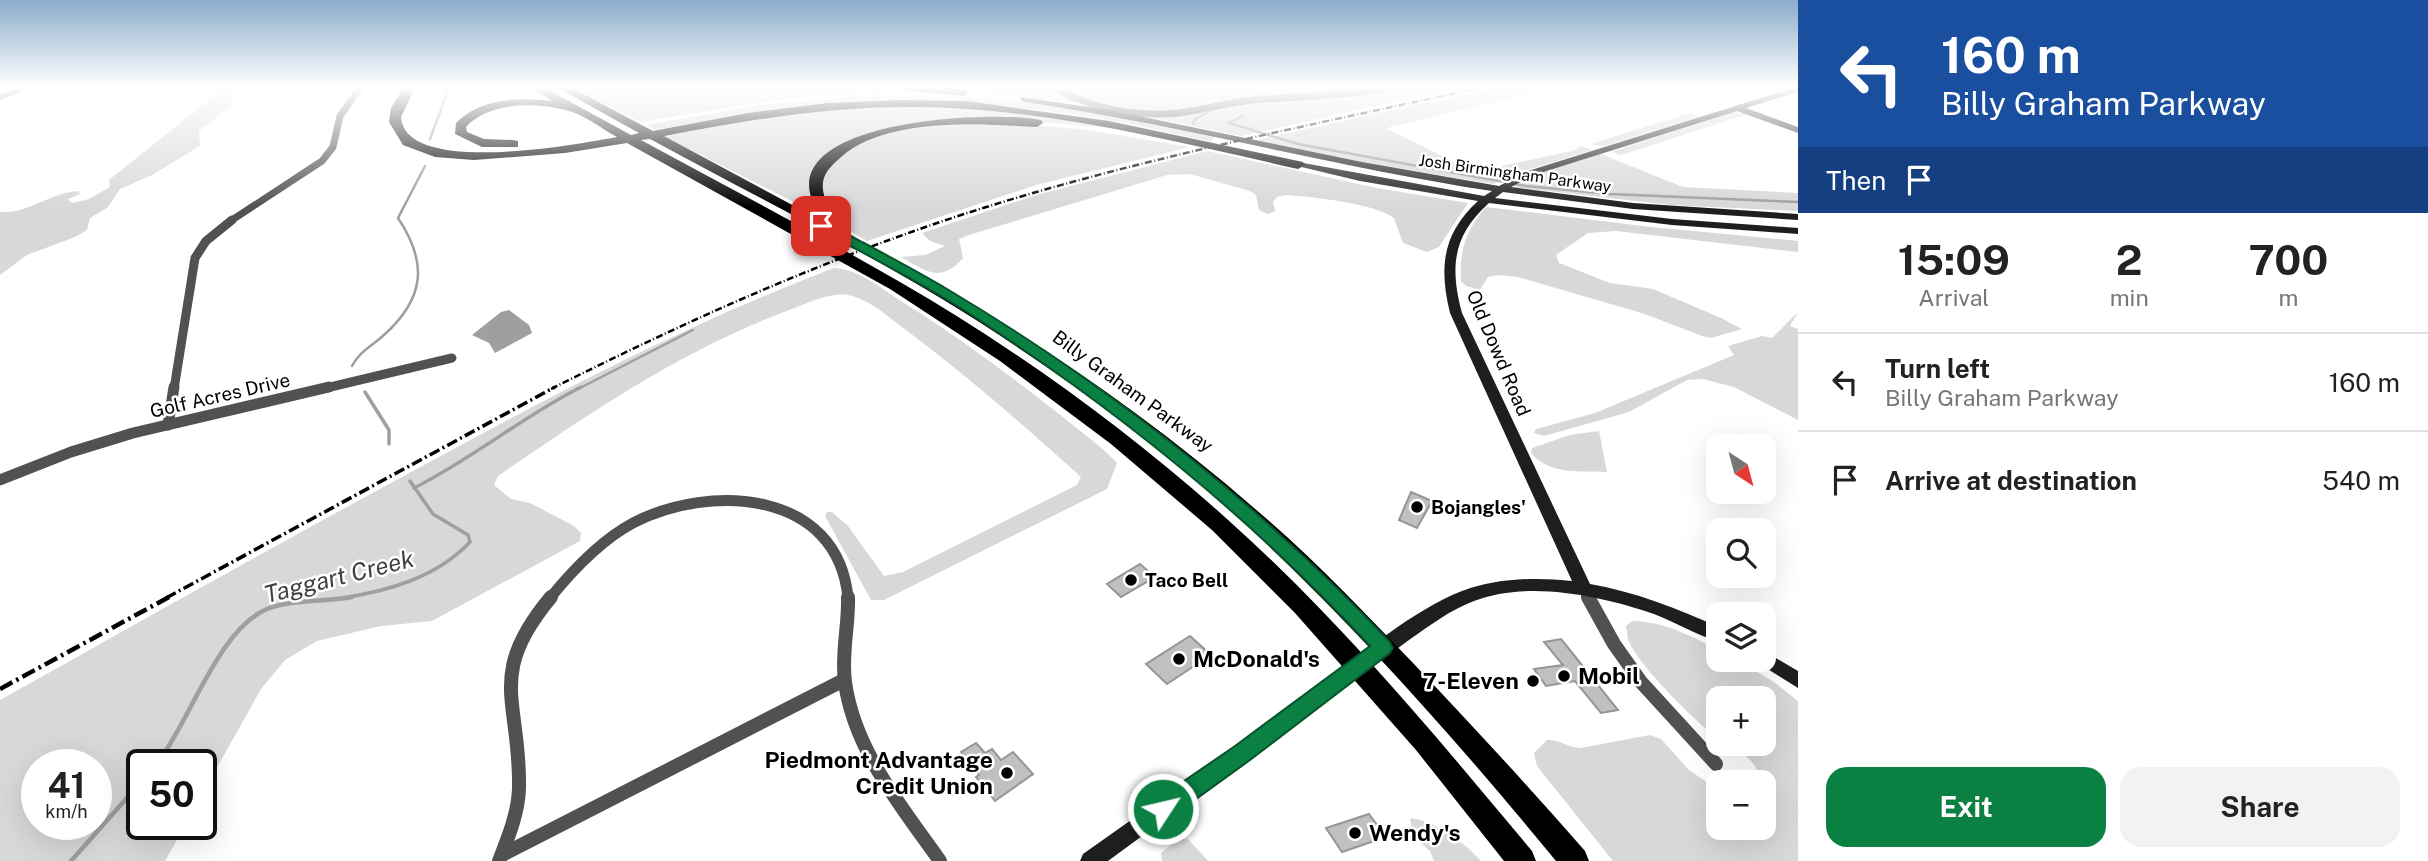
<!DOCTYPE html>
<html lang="en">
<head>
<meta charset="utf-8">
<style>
	:root { --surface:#fff; --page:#f2f2f2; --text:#222; --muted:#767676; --line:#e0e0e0; --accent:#0b8043 }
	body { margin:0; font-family:"Public Sans",sans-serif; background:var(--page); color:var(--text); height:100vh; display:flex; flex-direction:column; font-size:26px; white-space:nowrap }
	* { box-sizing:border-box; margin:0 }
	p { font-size:23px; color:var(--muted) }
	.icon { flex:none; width:38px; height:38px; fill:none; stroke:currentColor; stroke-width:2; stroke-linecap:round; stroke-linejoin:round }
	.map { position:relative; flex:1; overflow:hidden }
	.panel { display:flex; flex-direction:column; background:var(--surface); width:630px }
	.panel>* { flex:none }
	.hud { background:#1a4fa0; color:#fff; overflow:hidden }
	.needle { width:46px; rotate:144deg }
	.fabs { position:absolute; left:1706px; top:434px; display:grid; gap:14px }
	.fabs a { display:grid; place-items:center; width:70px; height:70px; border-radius:14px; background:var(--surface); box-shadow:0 7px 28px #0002; font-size:35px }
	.speed { position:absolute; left:21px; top:749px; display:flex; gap:14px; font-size:35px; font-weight:700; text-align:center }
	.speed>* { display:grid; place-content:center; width:91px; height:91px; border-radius:50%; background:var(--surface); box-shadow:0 7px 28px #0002; line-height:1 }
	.speed small { font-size:18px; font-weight:400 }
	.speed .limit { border:4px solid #111; border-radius:10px; background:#fff; color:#111 }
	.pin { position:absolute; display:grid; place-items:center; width:60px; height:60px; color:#fff; margin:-30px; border-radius:14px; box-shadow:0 4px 10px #0006 }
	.me { position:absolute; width:77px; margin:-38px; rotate:55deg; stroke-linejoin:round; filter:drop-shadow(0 0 5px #0008) }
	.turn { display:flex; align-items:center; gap:24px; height:147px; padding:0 28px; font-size:32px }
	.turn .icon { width:91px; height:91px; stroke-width:2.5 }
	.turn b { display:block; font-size:49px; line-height:60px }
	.then { display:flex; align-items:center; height:66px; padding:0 28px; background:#0003; gap:14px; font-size:26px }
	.eta { display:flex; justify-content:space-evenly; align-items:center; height:119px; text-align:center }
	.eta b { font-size:42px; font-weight:700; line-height:49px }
	.button { display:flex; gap:14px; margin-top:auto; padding:14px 28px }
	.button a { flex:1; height:80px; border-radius:21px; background:var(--accent); color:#fff; font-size:28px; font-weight:700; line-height:80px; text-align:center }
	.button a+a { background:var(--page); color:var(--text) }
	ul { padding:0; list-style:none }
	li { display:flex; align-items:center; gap:21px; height:98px; padding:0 28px; border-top:2px solid var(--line) }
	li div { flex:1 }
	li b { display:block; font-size:26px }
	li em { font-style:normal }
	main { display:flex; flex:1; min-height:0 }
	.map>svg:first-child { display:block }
	.green { fill:#d8d8d8; fill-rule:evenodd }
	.water { fill:#9f9f9f }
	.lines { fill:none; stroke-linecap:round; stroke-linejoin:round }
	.stream-far2 { stroke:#9f9f9f; stroke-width:2.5 }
	.stream-far1 { stroke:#9f9f9f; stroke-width:3.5 }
	.stream { stroke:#9f9f9f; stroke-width:4.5 }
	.building { fill:#c0c0c0; stroke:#959595; stroke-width:2 }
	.street-far3 { stroke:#515151; stroke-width:7 }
	.street-far2 { stroke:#515151; stroke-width:9 }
	.street-far1 { stroke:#515151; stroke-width:11 }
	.street { stroke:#515151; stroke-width:14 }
	.secondary { fill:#1e1e1e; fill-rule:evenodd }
	.highway { fill:#000; fill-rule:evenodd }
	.rail-far2 { stroke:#000; stroke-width:2.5; stroke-dasharray:7 2.5 1 2.5; stroke-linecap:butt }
	.rail-far1 { stroke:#000; stroke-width:3.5; stroke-dasharray:11 3.5 2 3.5; stroke-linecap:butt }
	.rail { stroke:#000; stroke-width:4.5; stroke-dasharray:14 4.5 2.5 4.5; stroke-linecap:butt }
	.route { fill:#0b8043; stroke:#07532c; stroke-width:2 }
	.poi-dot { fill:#000; stroke:#fff; stroke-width:2.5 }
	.labels { text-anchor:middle; stroke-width:5; stroke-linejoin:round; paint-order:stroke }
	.far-street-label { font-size:16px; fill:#000; stroke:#fff }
	.street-label { font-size:19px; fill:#000; stroke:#fff }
	.poi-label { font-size:19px; font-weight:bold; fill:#000; stroke:#fff; text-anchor:start }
	.near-poi-label { font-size:23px; font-weight:bold; fill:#000; stroke:#fff; text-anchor:start }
	.near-water-label { font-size:24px; font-style:italic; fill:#404040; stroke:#fff }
</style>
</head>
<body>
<main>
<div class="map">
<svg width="1798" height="861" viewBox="0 0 1798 861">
	<rect width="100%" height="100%" fill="#fff"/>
	<g class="green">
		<path d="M216,88H242L234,95L231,106L199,131L200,146L152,175L120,189L108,207L90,218L87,230L75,237L27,255L0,275V212C29,214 51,192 79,191L80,194L68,199L72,203L89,199L110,187L109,180L214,96Z"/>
		<path d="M573,88H885L904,90L776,100L640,122Z"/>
		<path d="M942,88H1046L1080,103Z"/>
		<path d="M1059,88H1381L1251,98L1177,111L1140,110L1090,101Z"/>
		<path d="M1397,88H1455L1241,136L1134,114L1237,103L1340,98Z"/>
		<path d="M1491,88H1555L1386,128L1460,165L1483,170L1572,151L1581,146L1592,150L1515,174L1493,184L1362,162L1257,140Z"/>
		<path d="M873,95L963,96L1043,103L1214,137L1211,142L1127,123L1040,110L960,103L747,114L655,130L646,125L759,105Z"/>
		<path d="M877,106L990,109L1123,129L1024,121L933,123L854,141L812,183V196L821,214L819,215L662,135L758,117Z"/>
		<path d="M1732,112L1748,114L1621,155L1611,152Z"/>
		<path d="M1690,113L1700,117L1604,146L1591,144Z"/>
		<path d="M959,125H1030L1081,129L1190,147L1036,185L867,241C854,233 838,224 829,211C799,173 853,143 884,135C909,128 934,126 959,125Z"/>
		<path d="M1207,151L1377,188L1468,203L1439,247L1427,252L1403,243L1394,218C1374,203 1312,197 1286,195L1277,197L1273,202L1275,211L1268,214L1259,210L1256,195L1250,191L1190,174L1167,175L969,235L959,239L963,258C940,284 926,271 901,257L925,255L945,246L930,241L922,233L1036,195Z"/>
		<path d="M1601,154L1683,187L1798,193V211L1671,205L1513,187L1541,173Z"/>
		<path d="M1486,207L1651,227L1798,241V252L1616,231L1588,233L1556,255L1559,263L1610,283L1653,289L1721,318L1742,329L1711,338L1702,336L1645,314L1518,277L1499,275L1488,277L1480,290L1466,286L1461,281C1459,252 1466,229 1486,207Z"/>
		<path d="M834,268C858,269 881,288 901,301C973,346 1039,397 1105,451L1117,463L1107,489L884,600H871L825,516L827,512H832L848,526L884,576L903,572L1077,485L1081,477C1025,426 967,376 906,330C889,318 870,299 848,295C830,292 808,303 792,309C685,348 591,412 498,476L494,485L511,499L530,503L574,526L581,533L580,541L432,621L381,626L317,641L285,660L261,689L201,796V765H142V824H186L165,861H0V700C134,625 267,550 402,477C543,400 684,325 834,268ZM37,765H96V824H37Z"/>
		<path d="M1798,312L1790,326L1798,329V420L1734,387L1703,379L1687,380L1629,412L1544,436L1534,433L1536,429L1595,413L1734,355L1728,346L1762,336L1772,338Z"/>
		<path d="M1599,431L1607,472C1581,471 1549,475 1531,453L1532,448L1570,435Z"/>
		<path d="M1632,621C1662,621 1692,636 1718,650V660H1737L1774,682L1798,701V861H1613L1537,766L1534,753L1547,740C1559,739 1567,747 1580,748L1650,735L1661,739L1689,770L1718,790V828H1764V782H1759C1761,764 1742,753 1728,744H1764V698H1718V738C1697,724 1639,665 1629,642C1627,638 1627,631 1626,626Z"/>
		<path d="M1410,818C1436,821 1464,842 1481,861H1434L1430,851L1414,837Z"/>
		<path d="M1178,839H1188L1208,861H1162L1161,853Z"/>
	</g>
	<path class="water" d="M509,310L529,325L532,333L495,353L489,343L472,335L501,312Z"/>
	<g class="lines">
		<g class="stream-far2">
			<path d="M1033,88H1036"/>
			<path d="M1229,123L1298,144L1526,186L1610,194L1798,202"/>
			<path d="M1229,123L1242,116"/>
			<path d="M1193,124L1195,119L1212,110"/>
			<path d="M430,139L449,88"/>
			<path d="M352,366C359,352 372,346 384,335C425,298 428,263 398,218L425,166"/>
			<path d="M578,389L693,330"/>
		</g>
		<g class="stream-far1">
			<path d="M365,392L389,430V444"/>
			<path d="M414,488C472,459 522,417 581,387"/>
			<path d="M342,598C389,591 437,577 470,542L468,535L433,514L410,481"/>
		</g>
		<g class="stream">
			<path d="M156,765C189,724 218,629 267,609C293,599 325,602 352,597"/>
			<path d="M71,861L142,781"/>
		</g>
	</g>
	<g class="building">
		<path d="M1411,492L1432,501L1417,528L1399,520Z"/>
		<path d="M1140,564L1155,577L1121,597L1107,584Z"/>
		<path d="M1190,636L1211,655L1167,684L1146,664Z"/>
		<path d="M1561,639L1618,710L1601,713L1575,681L1546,686L1534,669L1563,665L1544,642Z"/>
		<path d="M976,743L985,753L992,749L1001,760L1013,752L1033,774L995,801L976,777L979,775L961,752Z"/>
		<path d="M1369,814L1386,837L1342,852L1326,828Z"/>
	</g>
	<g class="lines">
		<g class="street-far3">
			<path d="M1055,88C1091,109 1137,117 1179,113C1203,110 1227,103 1252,100C1298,96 1344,96 1390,88"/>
			<path d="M229,222L322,161L333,147L340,116L360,88"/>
		</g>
		<g class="street-far2">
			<path d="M174,389L195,258L206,241L232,220"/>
			<path d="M322,389L452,358"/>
		</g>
		<g class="street-far1">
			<path d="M168,425L174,387"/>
			<path d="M0,480L71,452L133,433L329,387"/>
			<path d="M1584,589L1589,598"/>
			<path d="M550,598C572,571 601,540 633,523C710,483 838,490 848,598"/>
		</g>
		<g class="street">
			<path d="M848,597C849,625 841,654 845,682C854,750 902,807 940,861"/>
			<path d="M1588,597L1614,644L1641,682L1716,764"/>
			<path d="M502,855L844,680"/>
			<path d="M499,861C508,838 518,814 519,789C521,701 485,676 551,597"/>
		</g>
		<g class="secondary">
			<path d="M19,88H31L0,100V94Z"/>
			<path d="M1793,88H1798V92L1746,108L1798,127V133L1737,111L1534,175L1511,187L1633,203L1798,214V220L1633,209L1503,192L1495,198L1672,219L1798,228V234L1672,225L1489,203C1452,236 1450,268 1462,313L1590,584C1635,592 1677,608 1718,627V641C1696,635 1675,622 1654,614C1601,596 1528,580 1474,601C1450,610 1429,626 1409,640L1108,861H1080L1083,854C1161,799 1239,744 1316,688C1359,656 1413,610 1462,591C1497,578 1536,577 1572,581L1450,313C1439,268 1442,234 1478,201L1360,181L1293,165L1298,162L1484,196L1492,191C1335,167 1181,125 1024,102L1020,99L1021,97L1109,110L1362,162L1499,186L1528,171Z"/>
			<path d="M1764,651L1798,671V688L1758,663L1756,660H1764Z"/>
		</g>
		<g class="highway">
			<path d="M403,88H415L401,117C405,177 579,144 617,137C602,129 585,115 569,111C539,102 489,101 466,127L467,132L484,139L513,140L518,141V147H482L455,134L456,123C480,98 519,97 552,101L531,88H545L631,135L639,133L558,88H572L653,131L748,113L828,103L900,100L966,101L1109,121L1303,162L1305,165L1298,169C1173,141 1046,108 916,107C831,106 747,120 664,136L826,223C743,121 989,109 1041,120L1043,123L1037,127C979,124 885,117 840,158C830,167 821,175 823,190C825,207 839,217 848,230L846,233C991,310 1130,400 1254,508C1311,556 1362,610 1413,663C1472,725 1529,787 1585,851L1589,861H1556C1458,742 1355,625 1241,520C1174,458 1099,402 1023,351C905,270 775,207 650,139L641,140C728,187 815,233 900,282C1016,349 1128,430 1227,519C1339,619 1436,736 1532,851L1536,861H1504L1416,750L1295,613L1212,530L1111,444L1000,361L890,289L627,143L565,153L474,160L435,157L403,145L389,122L391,108Z"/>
			<path d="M902,88H955L970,92L964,96L908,91Z"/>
		</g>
		<path class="rail-far2" d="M551,389C682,323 816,263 955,217C1126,161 1303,127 1479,88"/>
		<path class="rail-far1" d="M166,598L555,387"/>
		<path class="rail" d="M0,689L169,597"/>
	</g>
	<linearGradient id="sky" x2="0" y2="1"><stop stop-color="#8baccb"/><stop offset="0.42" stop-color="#fff"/><stop offset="1" stop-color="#fff" stop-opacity="0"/></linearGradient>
	<rect width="1798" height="208" fill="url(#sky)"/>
	<path class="route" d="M821,222C836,226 850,236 864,243C892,258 920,273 947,289C1110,386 1260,505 1390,642L1393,648L1390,653L1250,760L1171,817L1163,820L1155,817L1151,809L1155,801L1235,746L1370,646C1252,518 1116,409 970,314C921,282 868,256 817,228V223Z"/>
	<g class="poi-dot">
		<circle cx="1417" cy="507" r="7"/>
		<circle cx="1131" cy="580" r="7"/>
		<circle cx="1179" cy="659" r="7"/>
		<circle cx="1564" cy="676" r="7"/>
		<circle cx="1533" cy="681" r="7"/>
		<circle cx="1007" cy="773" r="7"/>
		<circle cx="1355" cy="833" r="7"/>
	</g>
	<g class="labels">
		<g class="far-street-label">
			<text transform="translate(1515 173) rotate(8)" y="6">Josh Birmingham Parkway</text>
		</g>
		<g class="street-label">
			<text transform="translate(1499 353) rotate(67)" y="7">Old Dowd Road</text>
			<text transform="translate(1133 391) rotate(36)" y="7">Billy Graham Parkway</text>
			<text transform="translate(220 395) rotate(-13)" y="7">Golf Acres Drive</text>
		</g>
		<g class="poi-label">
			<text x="1431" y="514">Bojangles'</text>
			<text x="1145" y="587">Taco Bell</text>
		</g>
		<g class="near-poi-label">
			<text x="1193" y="667">McDonald's</text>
			<text x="1578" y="684">Mobil</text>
			<text x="1519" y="689" text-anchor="end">7-Eleven</text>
			<text x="993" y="768" text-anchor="end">Piedmont Advantage<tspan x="993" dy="26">Credit Union</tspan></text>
			<text x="1369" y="841">Wendy's</text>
		</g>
		<g class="near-water-label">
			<text transform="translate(339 577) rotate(-14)" y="8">Taggart Creek</text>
		</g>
	</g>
</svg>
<div class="fabs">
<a><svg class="needle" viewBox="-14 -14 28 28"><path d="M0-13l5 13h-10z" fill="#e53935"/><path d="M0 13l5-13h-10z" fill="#767676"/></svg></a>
<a><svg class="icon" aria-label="search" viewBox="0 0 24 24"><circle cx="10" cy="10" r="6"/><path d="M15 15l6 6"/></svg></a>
<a><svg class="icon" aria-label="layers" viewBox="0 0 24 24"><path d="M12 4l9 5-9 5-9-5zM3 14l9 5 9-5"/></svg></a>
<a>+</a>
<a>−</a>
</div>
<div class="speed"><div>41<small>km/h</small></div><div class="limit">50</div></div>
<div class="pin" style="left:821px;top:226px;background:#d93025"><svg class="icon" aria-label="arrive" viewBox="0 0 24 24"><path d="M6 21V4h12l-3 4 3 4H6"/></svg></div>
<svg class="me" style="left:1163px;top:809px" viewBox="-20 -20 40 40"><circle r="17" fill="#0b8043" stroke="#fff" stroke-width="3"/><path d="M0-11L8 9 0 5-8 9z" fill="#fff"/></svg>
</div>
<section class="panel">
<div class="hud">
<div class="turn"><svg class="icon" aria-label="left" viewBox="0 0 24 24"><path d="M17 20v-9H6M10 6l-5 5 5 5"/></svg><div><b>160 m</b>Billy Graham Parkway</div></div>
<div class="then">Then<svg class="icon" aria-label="arrive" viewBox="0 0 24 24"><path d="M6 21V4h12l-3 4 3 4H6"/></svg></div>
</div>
<div class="eta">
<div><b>15:09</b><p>Arrival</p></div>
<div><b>2</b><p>min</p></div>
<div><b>700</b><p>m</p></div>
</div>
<ul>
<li><svg class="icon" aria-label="left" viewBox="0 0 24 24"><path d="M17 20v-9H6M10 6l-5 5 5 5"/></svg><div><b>Turn left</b><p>Billy Graham Parkway</p></div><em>160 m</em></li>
<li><svg class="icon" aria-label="arrive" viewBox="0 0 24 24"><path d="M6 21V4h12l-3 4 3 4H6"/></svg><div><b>Arrive at destination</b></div><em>540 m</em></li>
</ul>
<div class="button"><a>Exit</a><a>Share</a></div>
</section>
</main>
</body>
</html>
